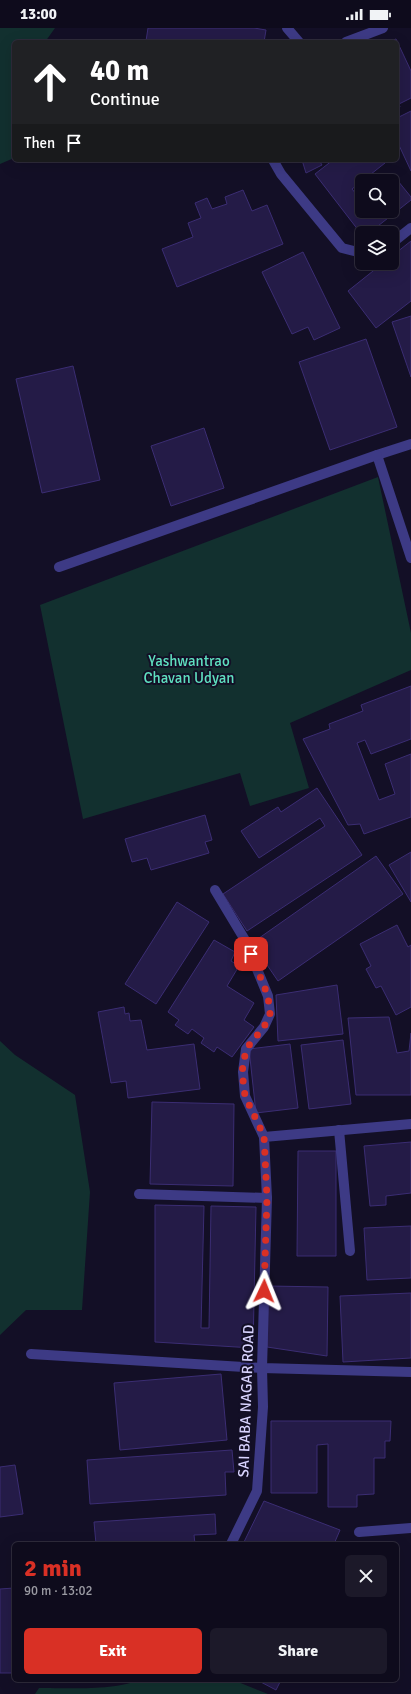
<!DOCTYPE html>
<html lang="en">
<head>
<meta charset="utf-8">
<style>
	:root { --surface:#0e0b1c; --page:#1c1929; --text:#f1f3f6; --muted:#9b9ba3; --line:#2e2b3b; --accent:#d93025 }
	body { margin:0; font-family:Signika,sans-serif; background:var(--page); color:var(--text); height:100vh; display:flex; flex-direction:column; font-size:15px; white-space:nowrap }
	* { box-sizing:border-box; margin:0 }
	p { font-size:13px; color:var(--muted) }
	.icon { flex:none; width:22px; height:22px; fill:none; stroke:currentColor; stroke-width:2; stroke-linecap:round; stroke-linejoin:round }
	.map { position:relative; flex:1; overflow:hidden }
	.sheet { position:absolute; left:12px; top:1514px; width:387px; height:140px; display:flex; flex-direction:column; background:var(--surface); border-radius:6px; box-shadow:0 4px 16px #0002,0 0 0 1px var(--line) }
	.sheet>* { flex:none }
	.guide { position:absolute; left:12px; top:12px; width:387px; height:122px; border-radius:6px; box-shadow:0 4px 16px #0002,0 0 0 1px var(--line); background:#202124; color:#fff; overflow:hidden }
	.tools { position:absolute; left:355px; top:146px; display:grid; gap:8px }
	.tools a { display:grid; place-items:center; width:44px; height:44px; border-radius:6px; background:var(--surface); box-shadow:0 4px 16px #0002,0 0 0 1px var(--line); font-size:20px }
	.pin { position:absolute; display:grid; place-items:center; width:34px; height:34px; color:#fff; margin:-17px; border-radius:8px; box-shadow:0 2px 6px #0006 }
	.me { position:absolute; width:44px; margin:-22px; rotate:2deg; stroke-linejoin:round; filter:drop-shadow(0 0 3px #0008) }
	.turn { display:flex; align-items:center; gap:14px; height:84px; padding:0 12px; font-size:18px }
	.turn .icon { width:52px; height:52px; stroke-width:2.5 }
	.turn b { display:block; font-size:28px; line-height:34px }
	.then { display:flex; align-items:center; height:38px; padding:0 12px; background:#0003; gap:8px; font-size:15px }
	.round { display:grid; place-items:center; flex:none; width:42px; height:42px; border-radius:6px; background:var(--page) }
	.head { display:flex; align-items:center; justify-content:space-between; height:68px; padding:0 12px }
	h1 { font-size:24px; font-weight:700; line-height:30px; color:var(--accent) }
	.primary-button { display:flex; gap:8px; margin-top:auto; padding:8px 12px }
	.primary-button a { flex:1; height:46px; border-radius:6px; background:var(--accent); color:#fff; font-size:16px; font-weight:700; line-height:46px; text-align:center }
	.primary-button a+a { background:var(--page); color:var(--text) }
	.status { display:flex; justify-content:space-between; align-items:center; height:28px; padding:0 20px; background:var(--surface); direction:ltr }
	.status svg { height:11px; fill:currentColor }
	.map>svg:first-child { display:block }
	.green { fill:#12302f }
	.building { fill:#241b47; stroke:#3b2d73 }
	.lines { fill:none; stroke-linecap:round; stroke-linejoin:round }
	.street { stroke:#3d3a85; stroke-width:10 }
	.route { stroke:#d93025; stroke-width:7; stroke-dasharray:0 12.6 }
	.labels { text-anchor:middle; stroke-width:4; stroke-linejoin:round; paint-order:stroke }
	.park-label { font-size:15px; fill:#5fe0c0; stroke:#130f26 }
	.street-label { font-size:15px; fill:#d9d4ff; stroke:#130f26 }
</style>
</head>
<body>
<div class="status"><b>13:00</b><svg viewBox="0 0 49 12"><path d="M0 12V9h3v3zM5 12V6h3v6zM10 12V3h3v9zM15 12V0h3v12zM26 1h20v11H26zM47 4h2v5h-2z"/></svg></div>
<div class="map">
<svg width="411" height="1666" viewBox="0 0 411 1666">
	<rect width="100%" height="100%" fill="#130f26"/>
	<g class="green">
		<path d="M0,0H55L45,14H14V130L0,136Z"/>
		<path d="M378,449L411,605V642L290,695L309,760L250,778L240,745L83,791L40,577Z"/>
		<path d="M0,1013L15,1027L75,1067L90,1164L82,1282H26L0,1307Z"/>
		<path d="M137,1652H233L268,1666H35L39,1660C63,1660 117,1663 137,1652Z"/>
	</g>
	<g class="building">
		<path d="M148,0H254L266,2L264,14H151L146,13Z"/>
		<path d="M396,11L411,43V70L399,76L400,79L397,81V14H389Z"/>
		<path d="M411,83V143L397,113V90Z"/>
		<path d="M302,132H319L322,137L306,145Z"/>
		<path d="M333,132H383L385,135L352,161L362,173V183H392V158L398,153L411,169V172L369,205H362V207L315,146Z"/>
		<path d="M243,162L252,183L267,177L283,216L177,259L162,221L193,209L188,195L201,190L195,175L207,170L212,181L227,176L225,169Z"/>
		<path d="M411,213V273L376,300L348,263L383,235H392V228Z"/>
		<path d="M303,224L340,300L314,312L308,299L292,306L262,244Z"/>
		<path d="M411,288V349L392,294Z"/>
		<path d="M366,311L397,399L330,422L299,334Z"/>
		<path d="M73,338L100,452L42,465L16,351Z"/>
		<path d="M204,400L224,460L171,478L151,418Z"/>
		<path d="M411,658V711L371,726L365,712L357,715L379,772L395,766L385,736L411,726V789L364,806L360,796L348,797L303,711L330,701L329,696L363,683L361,677Z"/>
		<path d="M317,760L362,827L247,903L223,866L325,798L320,790L259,830L241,803L278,779L281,784Z"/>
		<path d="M205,787L212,812L205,814L209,825L151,842L147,830L132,834L125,811Z"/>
		<path d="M411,824V874L389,837Z"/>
		<path d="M376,828L403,866L278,953L252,915Z"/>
		<path d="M177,874L209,894L156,976L125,956Z"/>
		<path d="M397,897L408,919L411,917V979L396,987L381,958L376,960L366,941L371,938L360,916Z"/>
		<path d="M214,912L235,924L231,933L239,938L227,958L254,975L244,992L254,999L232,1029L217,1019L214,1024L201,1015L204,1010L192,1001L188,1006L175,997L179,992L168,984Z"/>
		<path d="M337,957L343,1006L278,1013L276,967Z"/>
		<path d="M124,979L125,986L129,985L130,993L141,992L147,1022L194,1016L200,1061L128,1070L126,1053L111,1055L98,984Z"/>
		<path d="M389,989L397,1025L409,1023L411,1005V1067H356L348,990Z"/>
		<path d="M343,1012L351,1076L309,1081L301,1017Z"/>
		<path d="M290,1016L298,1080L256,1085L249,1021Z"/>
		<path d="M152,1074L234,1076L233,1158L150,1156Z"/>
		<path d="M411,1114V1165L386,1168V1177L370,1178L364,1118Z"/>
		<path d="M298,1123H336V1228H297Z"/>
		<path d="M155,1177L204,1178L201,1300H209L211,1178L256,1179L253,1320L155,1314Z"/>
		<path d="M411,1198V1250L367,1252L364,1200Z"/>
		<path d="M267,1258L328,1259L327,1328L267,1319Z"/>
		<path d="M411,1265V1330L343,1334L340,1268Z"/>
		<path d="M221,1346L227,1412L120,1422L114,1355Z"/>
		<path d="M271,1393H391L390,1413H385V1430H374V1466L357,1467V1479H328V1416L317,1417V1465H271Z"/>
		<path d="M232,1422L234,1444H225L226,1467L90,1476L87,1432Z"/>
		<path d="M15,1437L23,1486L0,1489V1439Z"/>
		<path d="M264,1473L340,1502L334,1516H243Z"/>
		<path d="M215,1486L216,1506L194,1507L195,1516H96L94,1494Z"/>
		<path d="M14,1560V1645H0V1561Z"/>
		<path d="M257,1652H281L276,1662Z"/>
	</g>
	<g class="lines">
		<g class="street">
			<path d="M287,0L299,14"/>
			<path d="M346,14L383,0"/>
			<path d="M273,132L281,146L342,220L362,225"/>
			<path d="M392,215L411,200"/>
			<path d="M411,416L377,427L411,530"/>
			<path d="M59,539L377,427"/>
			<path d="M215,862L245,912L268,968L270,986L264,999L246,1021L243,1044L245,1068L264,1109"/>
			<path d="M339,1102L350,1223"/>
			<path d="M139,1166L267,1170"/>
			<path d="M31,1326L262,1340L411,1344"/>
			<path d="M359,1504L411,1500"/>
			<path d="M231,1516L257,1463L263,1379L262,1340L267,1170L264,1109L411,1096"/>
		</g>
	</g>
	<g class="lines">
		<path class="route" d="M251,926L268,968L270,986L264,999L246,1021L242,1044L245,1068L264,1108L267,1170L264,1263"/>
	</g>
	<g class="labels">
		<g class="park-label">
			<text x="189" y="638">Yashwantrao<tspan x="189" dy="17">Chavan Udyan</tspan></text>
		</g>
		<g class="street-label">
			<text transform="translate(246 1373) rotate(-88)" y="5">SAI BABA NAGAR ROAD</text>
		</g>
	</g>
</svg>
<div class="tools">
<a><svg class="icon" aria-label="search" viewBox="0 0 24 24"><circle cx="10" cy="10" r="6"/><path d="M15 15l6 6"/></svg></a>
<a><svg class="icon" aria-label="layers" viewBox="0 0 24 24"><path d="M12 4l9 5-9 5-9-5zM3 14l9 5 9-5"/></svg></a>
</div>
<div class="pin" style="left:251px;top:926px;background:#d93025"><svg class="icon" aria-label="arrive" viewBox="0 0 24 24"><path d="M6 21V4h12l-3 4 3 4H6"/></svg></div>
<svg class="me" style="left:264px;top:1263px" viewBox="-20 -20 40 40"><path d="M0-17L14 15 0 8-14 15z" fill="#d93025" stroke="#fff" stroke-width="4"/></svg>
<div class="guide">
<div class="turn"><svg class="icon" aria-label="ahead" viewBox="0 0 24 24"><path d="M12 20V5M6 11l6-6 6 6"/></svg><div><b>40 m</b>Continue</div></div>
<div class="then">Then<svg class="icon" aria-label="arrive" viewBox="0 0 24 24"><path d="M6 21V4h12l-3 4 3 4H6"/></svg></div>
</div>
<section class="sheet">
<div class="head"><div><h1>2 min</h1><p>90 m · 13:02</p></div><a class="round"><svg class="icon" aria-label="close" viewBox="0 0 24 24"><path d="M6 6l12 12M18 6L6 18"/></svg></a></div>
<div class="primary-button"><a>Exit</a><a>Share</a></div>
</section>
</div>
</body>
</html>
